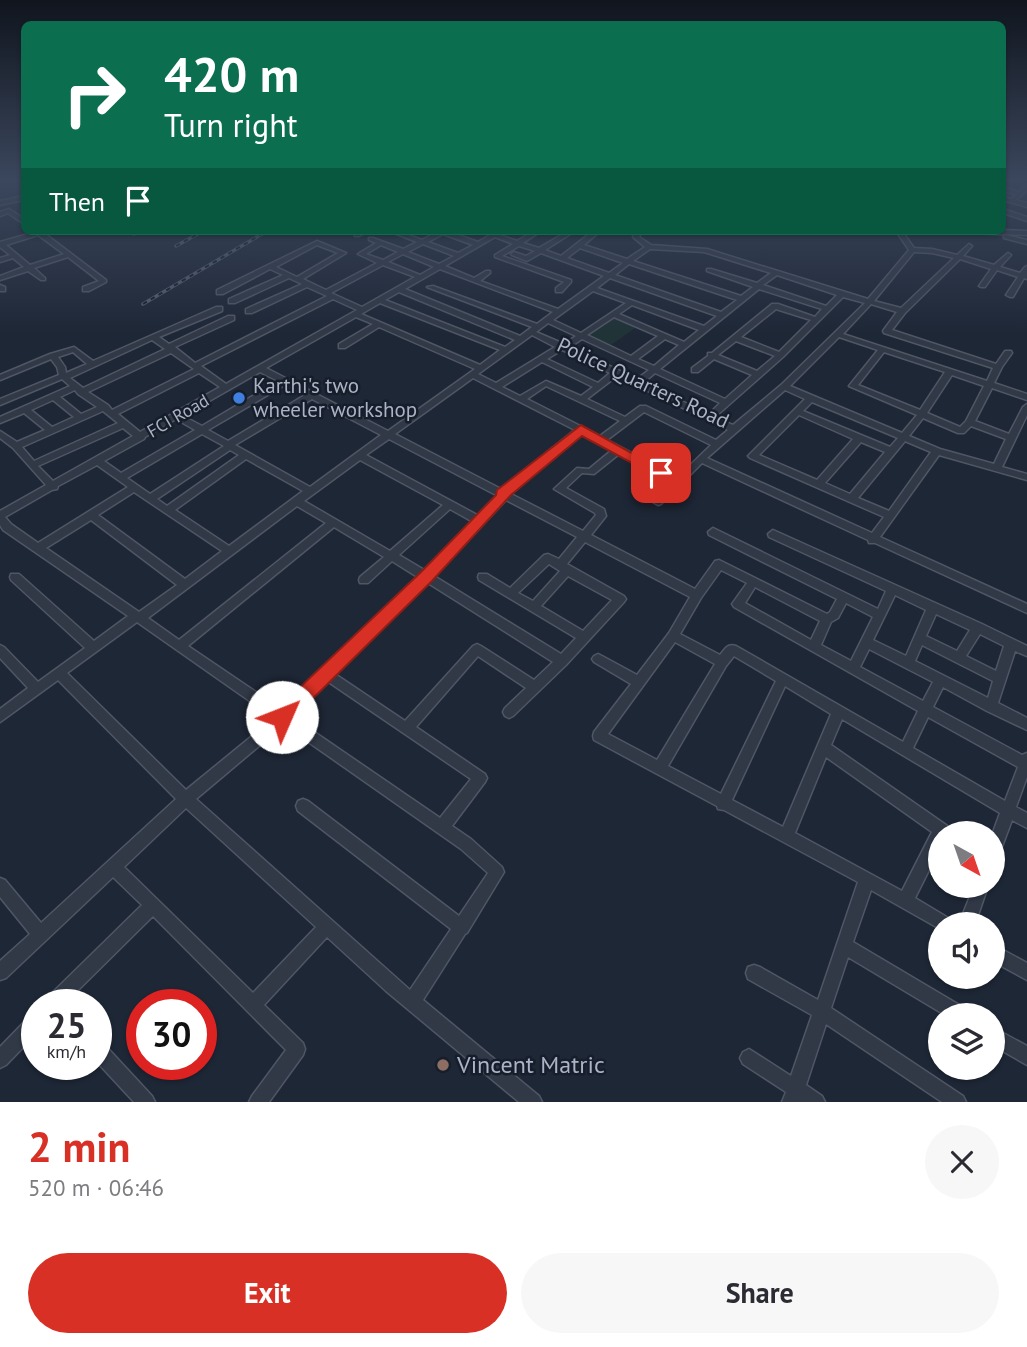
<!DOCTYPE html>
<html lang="en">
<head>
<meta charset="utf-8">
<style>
	:root { --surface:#fff; --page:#f7f7f7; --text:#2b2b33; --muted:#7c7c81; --accent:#d93025 }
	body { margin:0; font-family:"PT Sans",sans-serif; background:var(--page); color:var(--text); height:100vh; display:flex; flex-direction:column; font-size:26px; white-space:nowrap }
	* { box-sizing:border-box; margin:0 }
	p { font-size:23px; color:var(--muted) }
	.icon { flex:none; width:38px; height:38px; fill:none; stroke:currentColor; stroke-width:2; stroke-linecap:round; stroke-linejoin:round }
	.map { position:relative; height:1102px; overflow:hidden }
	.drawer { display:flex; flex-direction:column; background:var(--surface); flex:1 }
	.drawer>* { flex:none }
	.guide { position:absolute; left:21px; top:21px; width:985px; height:214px; border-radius:10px; box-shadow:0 2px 5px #0004; background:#0b6e4f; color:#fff; overflow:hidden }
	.needle { width:46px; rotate:140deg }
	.tools { position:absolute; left:928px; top:821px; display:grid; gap:14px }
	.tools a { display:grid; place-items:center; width:77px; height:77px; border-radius:50%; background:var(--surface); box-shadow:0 2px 5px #0004; font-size:35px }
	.speed { position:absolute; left:21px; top:989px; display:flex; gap:14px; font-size:35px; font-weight:700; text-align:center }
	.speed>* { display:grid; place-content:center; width:91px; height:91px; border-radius:50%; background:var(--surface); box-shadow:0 2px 5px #0004; line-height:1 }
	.speed small { font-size:18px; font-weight:400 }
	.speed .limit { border:10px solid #d22; background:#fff; color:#111 }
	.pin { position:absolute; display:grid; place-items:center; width:60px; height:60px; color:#fff; margin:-30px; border-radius:14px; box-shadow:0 4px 10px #0006 }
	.me { position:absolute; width:77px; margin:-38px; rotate:46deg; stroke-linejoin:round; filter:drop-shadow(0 0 5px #0008) }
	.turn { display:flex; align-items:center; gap:24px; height:147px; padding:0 28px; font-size:32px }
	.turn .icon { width:91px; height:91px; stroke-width:2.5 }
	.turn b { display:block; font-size:49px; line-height:60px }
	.then { display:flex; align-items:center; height:66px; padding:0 28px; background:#0003; gap:14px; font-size:26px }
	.round { display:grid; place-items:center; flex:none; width:74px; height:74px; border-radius:37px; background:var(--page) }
	.head { display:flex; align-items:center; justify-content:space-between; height:119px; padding:0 28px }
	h1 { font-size:42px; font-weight:600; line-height:52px; color:var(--accent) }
	.primary-button { display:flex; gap:14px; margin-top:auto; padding:14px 28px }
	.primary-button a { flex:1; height:80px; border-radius:42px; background:var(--accent); color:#fff; font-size:28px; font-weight:600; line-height:80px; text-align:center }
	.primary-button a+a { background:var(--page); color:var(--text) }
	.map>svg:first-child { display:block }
	.green { fill:#203337 }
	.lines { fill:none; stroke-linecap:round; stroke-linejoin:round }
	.minor-casing { stroke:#4f5665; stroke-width:3 }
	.minor { fill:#313947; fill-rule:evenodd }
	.rail-casing { stroke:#535c6e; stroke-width:3.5 }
	.rail { stroke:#171e2b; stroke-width:2; stroke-dasharray:4.5; stroke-linecap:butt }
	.route { fill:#d93025; stroke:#8d1f18; stroke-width:2 }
	.shop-dot { fill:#3f7fe0; stroke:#171e2b; stroke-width:2.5 }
	.education-dot { fill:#8d6e63; stroke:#171e2b; stroke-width:2.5 }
	.labels { text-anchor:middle; stroke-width:5; stroke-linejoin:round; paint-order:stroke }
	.far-street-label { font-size:18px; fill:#abb3c4; stroke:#171e2b }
	.street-label { font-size:21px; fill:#abb3c4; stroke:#171e2b }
	.poi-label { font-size:21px; fill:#abb3c4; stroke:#171e2b; text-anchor:start }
	.near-poi-label { font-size:24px; fill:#abb3c4; stroke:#171e2b; text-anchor:start }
</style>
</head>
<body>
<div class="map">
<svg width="1027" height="1102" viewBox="0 0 1027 1102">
	<rect width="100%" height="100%" fill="#1e2736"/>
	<path class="green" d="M614,315L638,326L608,347L584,336Z"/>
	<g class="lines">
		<defs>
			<g id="minor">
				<path d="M1027,185V190L1016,200L1027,203V207L1003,200V196L1011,199L1016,195L1003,191V187L1019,192Z"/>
				<path d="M24,196V200L0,205V201Z"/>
				<path d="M9,209L24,219V224L8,213L0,216V212Z"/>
				<path d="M1003,209L1027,217V221L1003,213Z"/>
				<path d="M1003,230L1027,231V235L969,233L966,231Z"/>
				<path d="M34,231H44V233L106,280V282L89,291H83V287L99,281L68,257L34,268L45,278V280H41L28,271L0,280V276L24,267L13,258L0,262V258L10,255L0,247V242L35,232ZM38,235L64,254L30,265L6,245Z"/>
				<path d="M361,231H369L359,236H355V234Z"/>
				<path d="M389,231H398L422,240L438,231H447L478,242L497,231H505L500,235L517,241L534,231H541L523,243L539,248L568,231H575L545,250L561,256L593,231H600L584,245L627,259L645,247L633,237L636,231H642L639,237L651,245L707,249L868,299L909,250L896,231H902L914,248L932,249L957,255L969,244L972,246L963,256L994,265L1008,253L1011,255L1000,267L1020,273L1025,267L1027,266V279L1024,278L1013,297H1010L1006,295L1018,277L997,270L985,287H981L979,286L991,269L960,259L905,313L892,330L996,364L1005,351H1011L1012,353L1002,367L994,383L1027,394V400L992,388L975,421L1009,434L1023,407L1027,404V415L1002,467L1027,474V480L939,455L880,537L1027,604V613L875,543H869L868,540L702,463L661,504L658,505L653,502L655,500L672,482L619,454L594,474L582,473L566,488L604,509L606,516L591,535L695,589L715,561L719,560L827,614L830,612L837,599L709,535L708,532L713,528L878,609L886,591L769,537L768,534L773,530L982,624L1027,646V656L1015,651L998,703L1027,718V730L987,711L943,687L933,707L1022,755L1027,753V777L1016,807L1027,813V828L1012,820L997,860L992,862V835L1000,813L842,719L831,745L946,825L950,828L952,833H940V848L915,898L950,919L953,924H940V929L871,890L853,942L966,1009L968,1015H945L848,957L831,1008L963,1096L966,1102H942L826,1024L806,1085L822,1096L825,1102H782L786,1092L743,1064L740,1058L743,1052L749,1049L791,1076L812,1015L748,979L746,973L748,967L754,965L760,967L818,1000L858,882L724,810L718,809L717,806L594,740L593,736L594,732L631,684L594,662L592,659L594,656L598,654L602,656L637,675L669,633L690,597L585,542L567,564L624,596L626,599L624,602L566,665L513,716L509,718L505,716L503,712L505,708L526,688L478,656L416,727L485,774L487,778L485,782L452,826L471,839L502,867L504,872L467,933L465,934L423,1000L539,1096L542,1102H519L386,991L327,937L264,1005L303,1043L305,1049L303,1055L269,1102H249L252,1096L286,1050L153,916L64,1004H45L47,998L142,905L113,877L6,978L0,980V961L30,934L0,897V878L5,880L41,923L176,799L58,680L0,722V709L28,688L0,658V645L4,647L38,682L85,648L11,580L10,577L11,574H19L94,641L128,616L3,530L0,525V511L46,485L13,448L0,438V431L17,442L45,430L24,413L0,423V417L70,386L62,379L0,405V399L59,375L57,367L51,359L0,380V375L50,354L74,347L93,361L216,307H222V311L159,337L169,344L228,316H234V320L175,347L195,363L327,296L307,287L252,313H246V309L302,284L289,278L235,303H229V299L283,275L270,269L223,294H217V290L317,241L346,253L303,279L326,290L377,263L358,254L376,243L369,240V238H373L403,249L417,242ZM443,234L473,245L458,253L428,242ZM495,237L513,244L495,255V257L564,282L556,288V292H562L571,282V280L502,256L519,246L535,251L526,256L514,252L511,254L512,255L527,261L541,253L604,276L558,309L480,281L490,273V271H486L474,278L445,266ZM423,244L454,256L439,264L408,252ZM317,245L338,253L297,277L276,267ZM381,245L398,252L383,260L366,254ZM580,248L623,263L609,273L567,258ZM650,249L704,252L771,273L757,283L711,269H707V271L753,287L741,296L633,261ZM914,252L932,253L954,258L901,308L874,301ZM403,254L434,267L420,275L388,262ZM629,264L737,300L721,312L615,275ZM383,265L415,277L362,307L331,293ZM440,269L553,312L537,324L433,286L427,287L532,327L520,336L405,289ZM777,275L837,295L826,306L763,285ZM610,278L717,316L704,326L597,288ZM759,289L822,309L815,317L778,304H772L712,353H708V356L692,368V372H698L714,359L752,375L725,399L660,369ZM593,291L626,303L581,333L553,320ZM399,292L515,340L505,347L385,300ZM843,297L865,303L781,385L733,425L715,417L783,357ZM333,299L357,310L226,384L201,366ZM380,303L500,350L480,365L361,314ZM871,304L897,312L883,331L884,333L993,368L987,381L843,334ZM632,305L699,330L684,342L619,314ZM776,309L811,320L779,352L741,337ZM356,317L373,324L339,344V348H345L379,327L475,369L388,431L266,368ZM614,317L658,336L631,356L587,335ZM548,323L576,336L564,344L536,332ZM532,335L555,347L496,383L478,374ZM839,337L878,350L849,386L917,415L902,433L790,386ZM582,339L649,370L637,379L570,347ZM665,339L679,345L654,366L638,359ZM152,340L165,349L83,388L70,378ZM736,341L775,356L757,371L718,355ZM562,350L610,373L598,383L547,359ZM73,352L87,364L66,373L65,367L58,357ZM884,352L945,372L920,410L858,385ZM171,353L194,369L112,410L108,405L88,392ZM542,362L593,387L581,396L546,381L520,396L502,387ZM260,372L278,381L202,426L183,416ZM199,373L220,387L140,432L118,414ZM655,373L720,403L709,414L643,383ZM952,375L984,386L966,421L960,427L927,413ZM617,376L728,430L716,440L646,406H640L625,417L587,399ZM473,378L575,430L501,489L395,434ZM285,385L305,395L228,441L208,430ZM546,386L620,421L600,436L527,399ZM75,390L78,394L97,407L81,414L60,397ZM785,390L805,399L748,456L750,458L884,517L872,533L707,458ZM312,399L381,435L310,487L235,445ZM53,400L74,417L52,427L31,410ZM812,402L898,438L890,447L803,411ZM103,411L118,423L34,461L22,447ZM644,412L711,445L678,477L607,440ZM799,415L853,439L817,480L759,455ZM923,418L958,433H964L971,426L1006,439L994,464L940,449L909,436ZM176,419L195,430L121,473L104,461L144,439L145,437ZM123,428L133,436L53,481L38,466ZM202,434L224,446L150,494L127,478ZM582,434L612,450L589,469L577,468L554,489L595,513L596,515L583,531L509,493ZM389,439L498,496L479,516L366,455ZM905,441L931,452L889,511L858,498ZM861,442L885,452L850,494L825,483ZM230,450L239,455L167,506L157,499ZM246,459L303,491L229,546L175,510ZM360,460L443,505L390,551L304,501ZM97,465L128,487L38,543L11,524L5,517L52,490L57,489L58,486ZM134,492L222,551L185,579L98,515ZM506,500L577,537L559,559L548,554L544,555L510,588L487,574H479L478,577L479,580L576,638L561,654L434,576ZM297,506L326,523L179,640L148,618ZM450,509L473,522L426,571L399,555ZM91,520L177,585L139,612L46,548ZM334,527L384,557L360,577L359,580L360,583H368L392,561L419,578L281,709L188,646ZM549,564L560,571L533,601L518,593ZM721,570L747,583L732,604L734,607L918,711L903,742L736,646C728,643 725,649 720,655L680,634L701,598ZM568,576L612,600L583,631L541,606ZM428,583L553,662L534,680L481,646L477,644L473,646L405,721L335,674ZM755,587L820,621L811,640L745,603ZM895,595L926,610L906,656L873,640ZM846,603L873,617L851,661L821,645L831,622L838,618ZM936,614L970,630L957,651L926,636ZM137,622L274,718L186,790L67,673ZM980,634L1004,646L996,671L966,656ZM675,642L715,664L657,760L608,734ZM922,645L993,681L988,698L915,661ZM869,649L933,682L923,701L860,667ZM734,656L776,681L721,794L668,766L726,666ZM327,681L471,779L440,818L291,716ZM785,686L831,714L783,827L732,800ZM928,717L1018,767L1005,801L913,748ZM284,725L461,849L488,873L459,916L308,801L303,799L298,801L296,806L298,811L451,929L410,990L196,799ZM826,757L932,832L902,891L795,833ZM186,808L316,927L253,993L124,867Z"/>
				<path d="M1006,235L1027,240V244L1004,238V236Z"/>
				<path d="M0,285L5,287V291H0Z"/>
				<path d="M974,886H988L975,924H959Z"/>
				<path d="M992,944L1027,963V980L992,961Z"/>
				<path d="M37,1013V1033L6,1065L0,1068V1047L31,1015Z"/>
				<path d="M992,1027L1027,1046V1065L992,1045Z"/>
				<path d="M96,1040L102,1042L152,1096L155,1102H134L96,1061Z"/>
			</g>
		</defs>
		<use href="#minor" class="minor-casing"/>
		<use href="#minor" class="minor"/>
		<defs>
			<g id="rail">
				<path d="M134,234L140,231"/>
				<path d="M176,246L203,231"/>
				<path d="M143,304L267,231"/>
			</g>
		</defs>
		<use href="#rail" class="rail-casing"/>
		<use href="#rail" class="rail"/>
	</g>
	<linearGradient id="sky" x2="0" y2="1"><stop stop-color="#10151e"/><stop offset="0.54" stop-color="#3b475d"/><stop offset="1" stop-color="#3b475d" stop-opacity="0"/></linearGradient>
	<rect width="1027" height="334" fill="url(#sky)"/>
	<path class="route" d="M581,425L668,473L666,476H656L582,436L511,495L432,581L288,723L282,725L275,723L272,717L275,711L421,572L496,495L497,490Z"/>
	<circle class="shop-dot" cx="239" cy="398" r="7"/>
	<circle class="education-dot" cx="443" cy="1065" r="7"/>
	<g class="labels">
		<g class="far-street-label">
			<text transform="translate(178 416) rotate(-30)" y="6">FCI Road</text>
		</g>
		<g class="street-label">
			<text transform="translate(643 383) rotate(25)" y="7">Police Quarters Road</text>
		</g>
		<g class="poi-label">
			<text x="253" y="393">Karthi's two<tspan x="253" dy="24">wheeler workshop</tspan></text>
		</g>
		<g class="near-poi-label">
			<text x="457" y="1073">Vincent Matric</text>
		</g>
	</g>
</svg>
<div class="tools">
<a><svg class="needle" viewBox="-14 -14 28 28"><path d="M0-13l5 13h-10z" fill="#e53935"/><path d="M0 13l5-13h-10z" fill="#7c7c81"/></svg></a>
<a><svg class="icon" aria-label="sound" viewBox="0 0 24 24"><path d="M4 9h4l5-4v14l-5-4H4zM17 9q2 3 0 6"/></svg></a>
<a><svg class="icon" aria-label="layers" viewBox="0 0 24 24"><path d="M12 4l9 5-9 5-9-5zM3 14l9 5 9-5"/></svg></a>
</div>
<div class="speed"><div>25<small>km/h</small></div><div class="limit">30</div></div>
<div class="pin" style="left:661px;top:473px;background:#d93025"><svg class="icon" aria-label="arrive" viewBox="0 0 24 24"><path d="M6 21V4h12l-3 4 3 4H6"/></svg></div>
<svg class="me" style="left:282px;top:717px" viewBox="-20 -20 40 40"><circle r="19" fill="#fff"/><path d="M0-13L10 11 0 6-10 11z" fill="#d93025"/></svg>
<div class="guide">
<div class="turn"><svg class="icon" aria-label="right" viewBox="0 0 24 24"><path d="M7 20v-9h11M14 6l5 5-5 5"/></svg><div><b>420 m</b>Turn right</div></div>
<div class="then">Then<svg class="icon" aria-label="arrive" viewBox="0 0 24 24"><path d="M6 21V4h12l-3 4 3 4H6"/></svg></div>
</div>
</div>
<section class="drawer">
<div class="head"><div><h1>2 min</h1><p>520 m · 06:46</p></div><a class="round"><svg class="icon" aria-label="close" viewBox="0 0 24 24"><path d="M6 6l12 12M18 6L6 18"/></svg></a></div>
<div class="primary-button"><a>Exit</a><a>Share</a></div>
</section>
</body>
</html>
